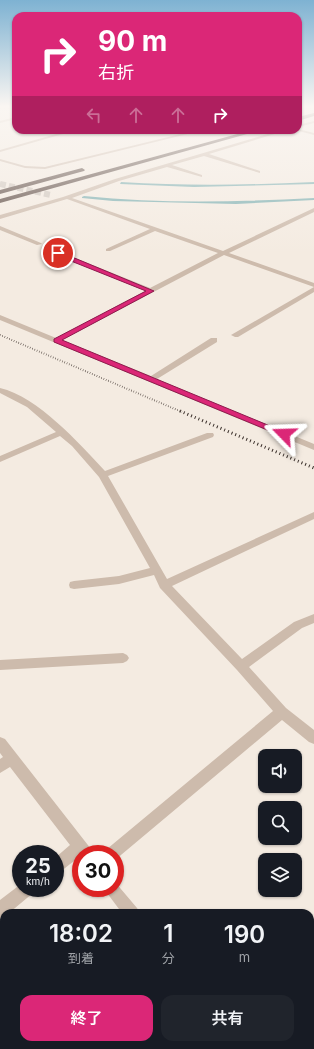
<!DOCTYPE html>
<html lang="ja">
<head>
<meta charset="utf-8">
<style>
	:root { --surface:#171b24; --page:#20242c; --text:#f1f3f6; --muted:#9ea1a6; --accent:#db2777 }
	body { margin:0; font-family:Inter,"Noto Sans JP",sans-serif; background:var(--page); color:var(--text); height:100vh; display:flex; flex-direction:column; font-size:15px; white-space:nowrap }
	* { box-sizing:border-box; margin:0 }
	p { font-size:13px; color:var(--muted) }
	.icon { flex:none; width:22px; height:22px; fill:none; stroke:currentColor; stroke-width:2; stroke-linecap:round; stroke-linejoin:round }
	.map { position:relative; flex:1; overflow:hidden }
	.side { position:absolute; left:0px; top:909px; width:314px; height:140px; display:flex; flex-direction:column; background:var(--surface); border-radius:12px 12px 0 0; box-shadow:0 1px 3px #0004 }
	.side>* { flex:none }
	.top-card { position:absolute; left:12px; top:12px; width:290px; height:122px; border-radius:12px; box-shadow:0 1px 3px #0004; background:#db2777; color:#fff; overflow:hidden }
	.tools { position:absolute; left:258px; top:749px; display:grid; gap:8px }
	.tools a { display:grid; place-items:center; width:44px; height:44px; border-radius:8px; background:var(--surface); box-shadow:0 1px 3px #0004; font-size:20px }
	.speed { position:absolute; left:12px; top:845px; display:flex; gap:8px; font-size:20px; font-weight:700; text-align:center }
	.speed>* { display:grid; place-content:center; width:52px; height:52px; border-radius:50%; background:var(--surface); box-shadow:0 1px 3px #0004; line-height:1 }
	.speed small { font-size:10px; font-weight:400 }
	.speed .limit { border:6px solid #d22; background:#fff; color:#111 }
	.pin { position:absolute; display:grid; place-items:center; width:34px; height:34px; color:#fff; margin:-17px; border:2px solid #fff; border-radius:50%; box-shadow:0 1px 4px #0007 }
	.me { position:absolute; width:44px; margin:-22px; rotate:292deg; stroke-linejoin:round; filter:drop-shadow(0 0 3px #0008) }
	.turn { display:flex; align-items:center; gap:14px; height:84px; padding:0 20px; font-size:18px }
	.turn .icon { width:52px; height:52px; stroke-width:2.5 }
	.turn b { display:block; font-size:28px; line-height:34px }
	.lanes { display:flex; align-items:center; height:38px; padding:0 20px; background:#0003; justify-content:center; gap:20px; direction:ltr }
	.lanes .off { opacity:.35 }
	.eta { display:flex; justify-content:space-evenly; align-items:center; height:68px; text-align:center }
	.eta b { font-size:24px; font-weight:600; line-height:28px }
	.action { display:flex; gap:8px; margin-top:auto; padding:8px 20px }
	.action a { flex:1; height:46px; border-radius:12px; background:var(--accent); color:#fff; font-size:16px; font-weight:600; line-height:46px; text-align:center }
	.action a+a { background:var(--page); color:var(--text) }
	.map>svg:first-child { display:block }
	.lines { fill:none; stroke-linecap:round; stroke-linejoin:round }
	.stream { fill:#7fb0b2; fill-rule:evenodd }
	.street-tunnel-far1 { stroke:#cfc6bd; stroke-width:4.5; stroke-dasharray:4.5 2.5; stroke-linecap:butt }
	.street-tunnel { stroke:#cfc6bd; stroke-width:6; stroke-dasharray:6 3; stroke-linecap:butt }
	.street { fill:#cdbbac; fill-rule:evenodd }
	.secondary { fill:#a18a7d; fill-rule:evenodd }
	.highway { fill:#5c4a42; fill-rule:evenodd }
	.rail-far1 { stroke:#3b302b; stroke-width:2; stroke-dasharray:0.5 2; stroke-linecap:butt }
	.rail { stroke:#3b302b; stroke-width:3; stroke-dasharray:1 3; stroke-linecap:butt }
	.route { fill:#db2777; stroke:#8e194d }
</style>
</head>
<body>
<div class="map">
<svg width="314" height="1049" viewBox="0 0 314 1049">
	<rect width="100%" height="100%" fill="#f4ebe1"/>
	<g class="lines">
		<g class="stream">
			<path d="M121,182C185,186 250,185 314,182V184L194,187L120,184Z"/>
			<path d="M84,196C160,204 238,202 314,198V200L236,204L113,201L82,198V197Z"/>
		</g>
		<path class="street-tunnel-far1" d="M0,184L3,185"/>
		<path class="street-tunnel" d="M0,184L51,195"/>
		<g class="street">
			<path d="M16,117V119L0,123V121Z"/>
			<path d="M314,121V123L298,127V125Z"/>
			<path d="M298,129L314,133V135L295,130Z"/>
			<path d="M47,130H53L63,134L0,152V150L56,134Z"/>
			<path d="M98,130H104L110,133L108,134Z"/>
			<path d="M197,130H204L45,169L25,168L0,161V159L25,166L45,167Z"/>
			<path d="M281,130H288L209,154L260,171V173L204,156L172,165L202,175V177L167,167L119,181L72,198L223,251L314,208V212L229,253L314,283V287L224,255L62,340L151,376L211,338H217V342L157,379L314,444V450L0,320V315L56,338L145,291L56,254V252H60L150,288L218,253L155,231L110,251H106V249L150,229L67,199L0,219V215L63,197L115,179Z"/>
			<path d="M0,226L41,243L42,244L37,245L0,230Z"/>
			<path d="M314,287V292L238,337H235L231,335Z"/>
			<path d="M0,388C38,397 79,443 105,471L207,433H213L214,435L213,437L108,476L167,579L314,512V519L172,586L242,659L294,622L314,614V623L302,628L249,667L286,708L314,730V744L309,742L282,720L115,860V854H105L107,849L273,711L237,670L160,588L154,575L119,584L74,589L70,588L69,585L70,582L74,581L119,576L150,568L99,477L72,446L60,436L0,462V456L56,432L27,407L0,393Z"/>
			<path d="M123,653L127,655L129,658L127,661L123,663L0,670V660Z"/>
			<path d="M0,737L5,739L91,849L93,854H81V859L79,857L60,872L55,874V858L70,845L10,767L0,773V759L3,757L0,753Z"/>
			<path d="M115,882L137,908L140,913H122L107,893L104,888H115Z"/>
			<path d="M21,884V888H36L33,893L9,913H4V916L0,918V900Z"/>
			<path d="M225,1045H244L246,1049H227Z"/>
		</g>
		<g class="secondary">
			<path d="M0,1019L4,1020V1038L0,1037Z"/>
			<path d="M93,1045H137L139,1049H95Z"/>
		</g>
		<g class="highway">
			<path d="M314,113V116L298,121V117Z"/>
			<path d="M252,130H261L0,203V199Z"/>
			<path d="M82,168L85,170L84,171L0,194V190Z"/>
		</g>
		<path class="rail-far1" d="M0,335L182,412"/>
		<path class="rail" d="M180,411L314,468"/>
	</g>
	<linearGradient id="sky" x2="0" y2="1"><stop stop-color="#7eb2d2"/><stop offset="0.42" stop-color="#faf6f2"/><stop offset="1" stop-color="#faf6f2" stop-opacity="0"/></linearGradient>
	<rect width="314" height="253" fill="url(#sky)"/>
	<path class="route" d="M56,252H60L154,291L62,340L287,433V436H282L54,342V339L146,291L56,255Z"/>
</svg>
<div class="tools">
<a><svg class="icon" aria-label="sound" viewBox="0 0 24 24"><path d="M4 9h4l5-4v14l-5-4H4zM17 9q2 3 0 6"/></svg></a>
<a><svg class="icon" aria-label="search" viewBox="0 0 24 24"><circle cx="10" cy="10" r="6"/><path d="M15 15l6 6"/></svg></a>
<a><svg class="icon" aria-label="layers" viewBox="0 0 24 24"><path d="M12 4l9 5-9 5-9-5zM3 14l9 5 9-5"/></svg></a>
</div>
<div class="speed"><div>25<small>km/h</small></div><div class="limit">30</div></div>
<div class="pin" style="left:58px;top:253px;background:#d93025"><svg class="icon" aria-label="arrive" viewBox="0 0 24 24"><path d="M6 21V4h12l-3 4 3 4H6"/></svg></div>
<svg class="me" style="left:284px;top:434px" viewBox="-20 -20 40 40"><path d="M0-17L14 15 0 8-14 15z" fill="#db2777" stroke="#fff" stroke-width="4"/></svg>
<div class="top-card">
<div class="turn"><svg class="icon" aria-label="right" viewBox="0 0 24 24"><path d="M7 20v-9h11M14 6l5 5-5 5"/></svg><div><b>90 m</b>右折</div></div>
<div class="lanes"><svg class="icon off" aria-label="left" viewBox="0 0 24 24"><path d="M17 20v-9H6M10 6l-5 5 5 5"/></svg><svg class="icon off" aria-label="ahead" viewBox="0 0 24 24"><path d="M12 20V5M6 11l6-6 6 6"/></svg><svg class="icon off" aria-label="ahead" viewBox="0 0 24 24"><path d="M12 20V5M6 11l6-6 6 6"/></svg><svg class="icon" aria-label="right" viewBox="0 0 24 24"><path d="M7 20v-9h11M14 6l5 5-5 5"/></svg></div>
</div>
<section class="side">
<div class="eta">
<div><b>18:02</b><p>到着</p></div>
<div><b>1</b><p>分</p></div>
<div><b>190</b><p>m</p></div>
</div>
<div class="action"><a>終了</a><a>共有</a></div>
</section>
</div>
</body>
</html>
